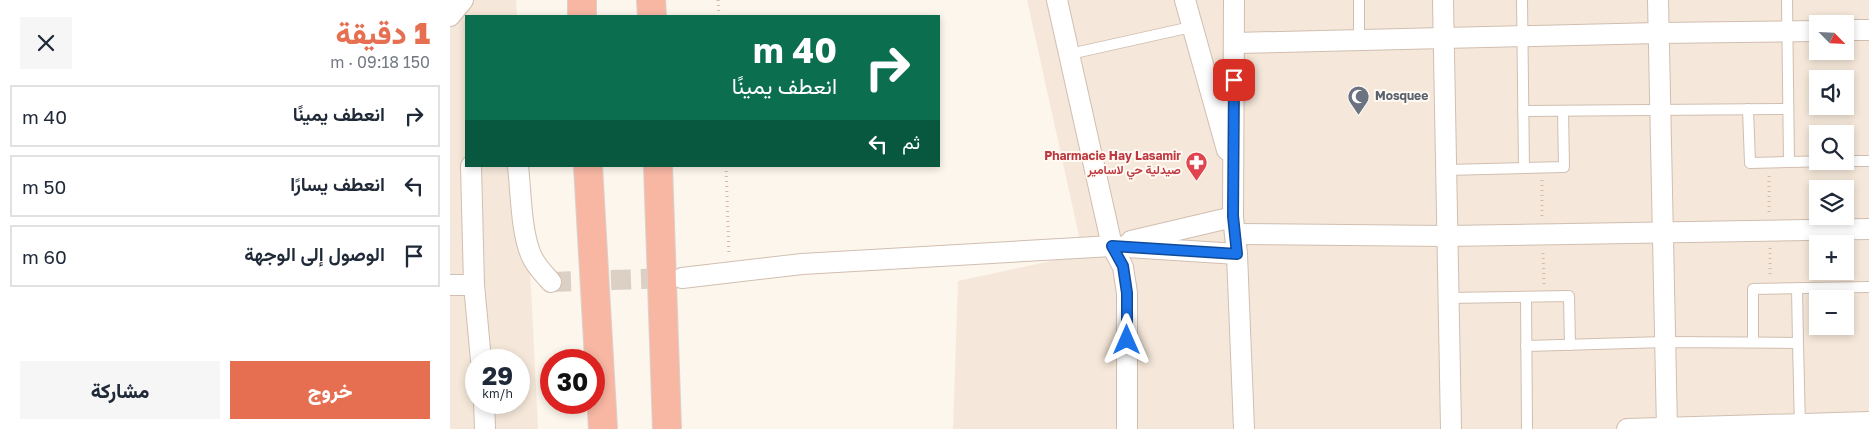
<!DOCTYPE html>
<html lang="ar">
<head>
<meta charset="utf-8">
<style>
	:root { --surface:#fff; --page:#f6f6f7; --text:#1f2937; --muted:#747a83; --line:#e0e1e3; --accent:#e76f51 }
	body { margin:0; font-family:"Golos Text",Vazirmatn,sans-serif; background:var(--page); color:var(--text); direction:rtl; height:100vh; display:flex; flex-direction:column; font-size:19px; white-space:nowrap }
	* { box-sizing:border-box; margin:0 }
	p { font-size:16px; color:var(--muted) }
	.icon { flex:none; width:28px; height:28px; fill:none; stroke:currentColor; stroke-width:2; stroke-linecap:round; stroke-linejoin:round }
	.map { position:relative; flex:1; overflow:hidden; direction:ltr }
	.panel { display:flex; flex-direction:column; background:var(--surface); width:450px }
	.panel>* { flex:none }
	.guide { position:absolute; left:15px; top:15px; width:475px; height:152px; border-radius:0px; box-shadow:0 2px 8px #0003; direction:rtl; background:#0b6e4f; color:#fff; overflow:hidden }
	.needle { width:32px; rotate:114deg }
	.fabs { position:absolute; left:1359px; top:15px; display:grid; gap:10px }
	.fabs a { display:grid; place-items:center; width:45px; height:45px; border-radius:0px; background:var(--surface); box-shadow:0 2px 8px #0003; font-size:25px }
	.speed { position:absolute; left:15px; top:349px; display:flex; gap:10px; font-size:25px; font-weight:700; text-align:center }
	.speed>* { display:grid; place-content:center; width:65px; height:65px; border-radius:50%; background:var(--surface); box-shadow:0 2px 8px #0003; line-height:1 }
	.speed small { font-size:12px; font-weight:400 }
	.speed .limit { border:8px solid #d22; background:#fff; color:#111 }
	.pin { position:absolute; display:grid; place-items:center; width:42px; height:42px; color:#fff; margin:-21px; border-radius:10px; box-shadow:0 2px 8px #0006 }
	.me { position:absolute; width:55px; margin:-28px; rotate:0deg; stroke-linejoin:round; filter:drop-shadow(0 0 4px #0008) }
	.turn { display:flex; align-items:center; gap:18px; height:105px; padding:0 20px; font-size:22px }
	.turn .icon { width:65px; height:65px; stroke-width:2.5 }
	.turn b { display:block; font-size:35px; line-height:42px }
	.then { display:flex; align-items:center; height:48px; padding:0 20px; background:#0003; gap:10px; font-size:19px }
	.round { display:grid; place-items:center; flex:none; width:52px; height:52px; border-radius:0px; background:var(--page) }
	.overview { display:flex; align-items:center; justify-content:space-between; height:85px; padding:0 20px }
	h1 { font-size:30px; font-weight:800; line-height:38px; color:var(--accent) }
	.primary-button { display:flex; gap:10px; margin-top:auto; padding:10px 20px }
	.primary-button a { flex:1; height:58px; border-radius:0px; background:var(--accent); color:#fff; font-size:20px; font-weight:800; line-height:58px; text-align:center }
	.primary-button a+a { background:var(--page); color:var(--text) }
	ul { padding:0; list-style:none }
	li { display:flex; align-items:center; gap:15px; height:62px; margin:0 10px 8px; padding:0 10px; border:2px solid var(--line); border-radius:0px }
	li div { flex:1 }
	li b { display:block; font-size:19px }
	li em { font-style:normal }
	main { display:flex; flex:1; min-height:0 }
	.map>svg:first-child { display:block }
	.residential { fill:#f5e8da; fill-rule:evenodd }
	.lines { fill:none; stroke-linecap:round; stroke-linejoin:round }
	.minor-tunnel { stroke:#dcd0c4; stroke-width:20; stroke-dasharray:20 10; stroke-linecap:butt }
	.service-casing { stroke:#d1beb0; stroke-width:12 }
	.minor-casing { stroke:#d1beb0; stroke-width:22 }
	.motorway-casing { stroke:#dad1cd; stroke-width:30 }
	.path { stroke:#d9b8a5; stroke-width:3; stroke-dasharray:1 4; stroke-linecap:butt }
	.service { stroke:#fff; stroke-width:10 }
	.minor { stroke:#fff; stroke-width:20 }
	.motorway { stroke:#f7b7a3; stroke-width:28 }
	.route-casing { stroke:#114b97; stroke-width:12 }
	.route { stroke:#1a73e8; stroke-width:9 }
	.labels { text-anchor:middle; stroke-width:4; stroke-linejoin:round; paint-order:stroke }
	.worship-label { font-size:12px; font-weight:bold; fill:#5b616d; stroke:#fffaf3; text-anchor:start }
	.health-label { font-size:12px; font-weight:bold; fill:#be3a42; stroke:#fffaf3; text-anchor:end }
</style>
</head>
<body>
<main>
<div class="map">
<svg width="1419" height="429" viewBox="0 0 1419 429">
	<rect width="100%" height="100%" fill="#fdf6ec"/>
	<g class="residential">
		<path d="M0,0H66L67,16H16V166H75L88,429H0ZM26,360H69V402H26Z"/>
		<path d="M577,0H1419V429H503L508,281L633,254ZM1368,24H1395V51H1368ZM1368,79H1395V106H1368ZM1368,134H1395V161H1368ZM1368,189H1395V216H1368ZM1368,244H1395V271H1368ZM1368,299H1395V326H1368Z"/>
	</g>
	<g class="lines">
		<path class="minor-tunnel" d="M101,282L224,278"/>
		<defs>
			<g id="service">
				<path d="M1072,0L1074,168"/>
				<path d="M1337,0L1339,162"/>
				<path d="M909,41V0"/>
				<path d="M620,54L741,27"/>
				<path d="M1298,109L1300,163L1383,161"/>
				<path d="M1073,111L1338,109"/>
				<path d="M1395,161H1419"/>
				<path d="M996,170L1114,167L1113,111"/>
				<path d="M1347,288L1348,343"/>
				<path d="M1076,297L1077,429"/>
				<path d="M998,298L1119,296L1120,345"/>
				<path d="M1303,342V289L1419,287"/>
				<path d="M1076,346L1215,342L1348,343L1350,428"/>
			</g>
			<g id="minor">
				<path d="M607,0L662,246L673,267L677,293V429"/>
				<path d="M735,0L777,150"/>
				<path d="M784,0L783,217L787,254L794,429"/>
				<path d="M993,0L1001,429"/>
				<path d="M1208,0L1217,429"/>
				<path d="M0,16L13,0"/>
				<path d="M1395,30H1419"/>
				<path d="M785,43L1208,33L1368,31"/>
				<path d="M21,166L24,285L31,360"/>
				<path d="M68,166C71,192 71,234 82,257C86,266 94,274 101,282"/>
				<path d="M785,234L997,236L1419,229"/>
				<path d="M681,241L783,217"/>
				<path d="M232,278L352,264L662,246L787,254"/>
				<path d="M0,285H24"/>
				<path d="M34,402L35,429"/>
				<path d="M1177,429L1419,422"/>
			</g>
			<g id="motorway">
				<path d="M132,0V16"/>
				<path d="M201,0L202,16"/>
				<path d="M138,166L153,429"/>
				<path d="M208,166L217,429"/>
			</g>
		</defs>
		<use href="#service" class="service-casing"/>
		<use href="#minor" class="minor-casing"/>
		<use href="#motorway" class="motorway-casing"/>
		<g class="path">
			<path d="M268,0L269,16"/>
			<path d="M276,166L279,256"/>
			<path d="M1319,176V212"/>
			<path d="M1092,180V217"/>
			<path d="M1320,248V275"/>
			<path d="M1093,253L1094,284"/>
		</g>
		<use href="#service" class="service"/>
		<use href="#minor" class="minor"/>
		<use href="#motorway" class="motorway"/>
	</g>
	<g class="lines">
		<defs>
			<path id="route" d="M677,340V293L673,266L662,246L787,254L783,216L784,80"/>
		</defs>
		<use href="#route" class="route-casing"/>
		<use href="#route" class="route"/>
	</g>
	<defs>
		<symbol id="mosque-pin" viewBox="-11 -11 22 30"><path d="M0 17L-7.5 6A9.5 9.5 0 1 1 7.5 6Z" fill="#6b7280" stroke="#fffaf3"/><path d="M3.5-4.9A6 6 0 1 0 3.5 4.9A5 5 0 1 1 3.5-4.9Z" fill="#fff"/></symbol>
		<symbol id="pharmacy-pin" viewBox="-11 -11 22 30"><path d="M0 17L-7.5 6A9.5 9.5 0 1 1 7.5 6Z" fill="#e0444e" stroke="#fffaf3"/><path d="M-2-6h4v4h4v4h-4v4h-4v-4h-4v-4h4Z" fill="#fff"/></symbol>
	</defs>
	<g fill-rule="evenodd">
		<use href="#mosque-pin" x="896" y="84" width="25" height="34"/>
		<use href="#pharmacy-pin" x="734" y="150" width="25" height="34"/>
	</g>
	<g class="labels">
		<g class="worship-label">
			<text x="925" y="100">Mosquee</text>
		</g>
		<g class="health-label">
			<text x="731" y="160">Pharmacie Hay Lasamir<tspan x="731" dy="14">صيدلية حي لاسامير</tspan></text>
		</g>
	</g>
</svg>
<div class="fabs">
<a><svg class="needle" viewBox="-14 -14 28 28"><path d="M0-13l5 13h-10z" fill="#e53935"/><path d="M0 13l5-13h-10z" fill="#747a83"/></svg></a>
<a><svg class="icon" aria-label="sound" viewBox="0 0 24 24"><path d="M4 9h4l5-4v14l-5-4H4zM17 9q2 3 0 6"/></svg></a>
<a><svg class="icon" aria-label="search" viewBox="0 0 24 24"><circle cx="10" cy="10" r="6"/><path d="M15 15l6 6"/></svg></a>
<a><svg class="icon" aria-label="layers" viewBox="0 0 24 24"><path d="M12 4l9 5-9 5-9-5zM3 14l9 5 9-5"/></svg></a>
<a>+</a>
<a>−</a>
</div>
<div class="speed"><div>29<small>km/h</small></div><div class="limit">30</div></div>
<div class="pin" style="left:784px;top:80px;background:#d93025"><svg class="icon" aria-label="arrive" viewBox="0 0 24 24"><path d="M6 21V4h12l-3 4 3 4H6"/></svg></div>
<svg class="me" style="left:677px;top:340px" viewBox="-20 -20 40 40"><path d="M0-17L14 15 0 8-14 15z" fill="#1a73e8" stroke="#fff" stroke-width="4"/></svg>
<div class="guide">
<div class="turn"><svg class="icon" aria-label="right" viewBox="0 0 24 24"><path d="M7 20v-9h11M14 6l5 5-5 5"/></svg><div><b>40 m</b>انعطف يمينًا</div></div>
<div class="then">ثم<svg class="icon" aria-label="left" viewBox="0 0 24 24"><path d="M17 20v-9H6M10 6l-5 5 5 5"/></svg></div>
</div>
</div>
<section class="panel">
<div class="overview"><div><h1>1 دقيقة</h1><p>150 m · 09:18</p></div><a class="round"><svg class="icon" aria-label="close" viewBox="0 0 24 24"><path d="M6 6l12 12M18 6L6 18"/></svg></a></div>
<ul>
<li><svg class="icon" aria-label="right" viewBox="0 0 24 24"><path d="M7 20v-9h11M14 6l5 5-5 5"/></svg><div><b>انعطف يمينًا</b></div><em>40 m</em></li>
<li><svg class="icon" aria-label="left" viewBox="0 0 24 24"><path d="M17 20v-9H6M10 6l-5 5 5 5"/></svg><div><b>انعطف يسارًا</b></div><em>50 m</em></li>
<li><svg class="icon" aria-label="arrive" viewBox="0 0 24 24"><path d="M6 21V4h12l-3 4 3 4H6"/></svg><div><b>الوصول إلى الوجهة</b></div><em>60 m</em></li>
</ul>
<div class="primary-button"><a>خروج</a><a>مشاركة</a></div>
</section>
</main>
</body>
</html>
